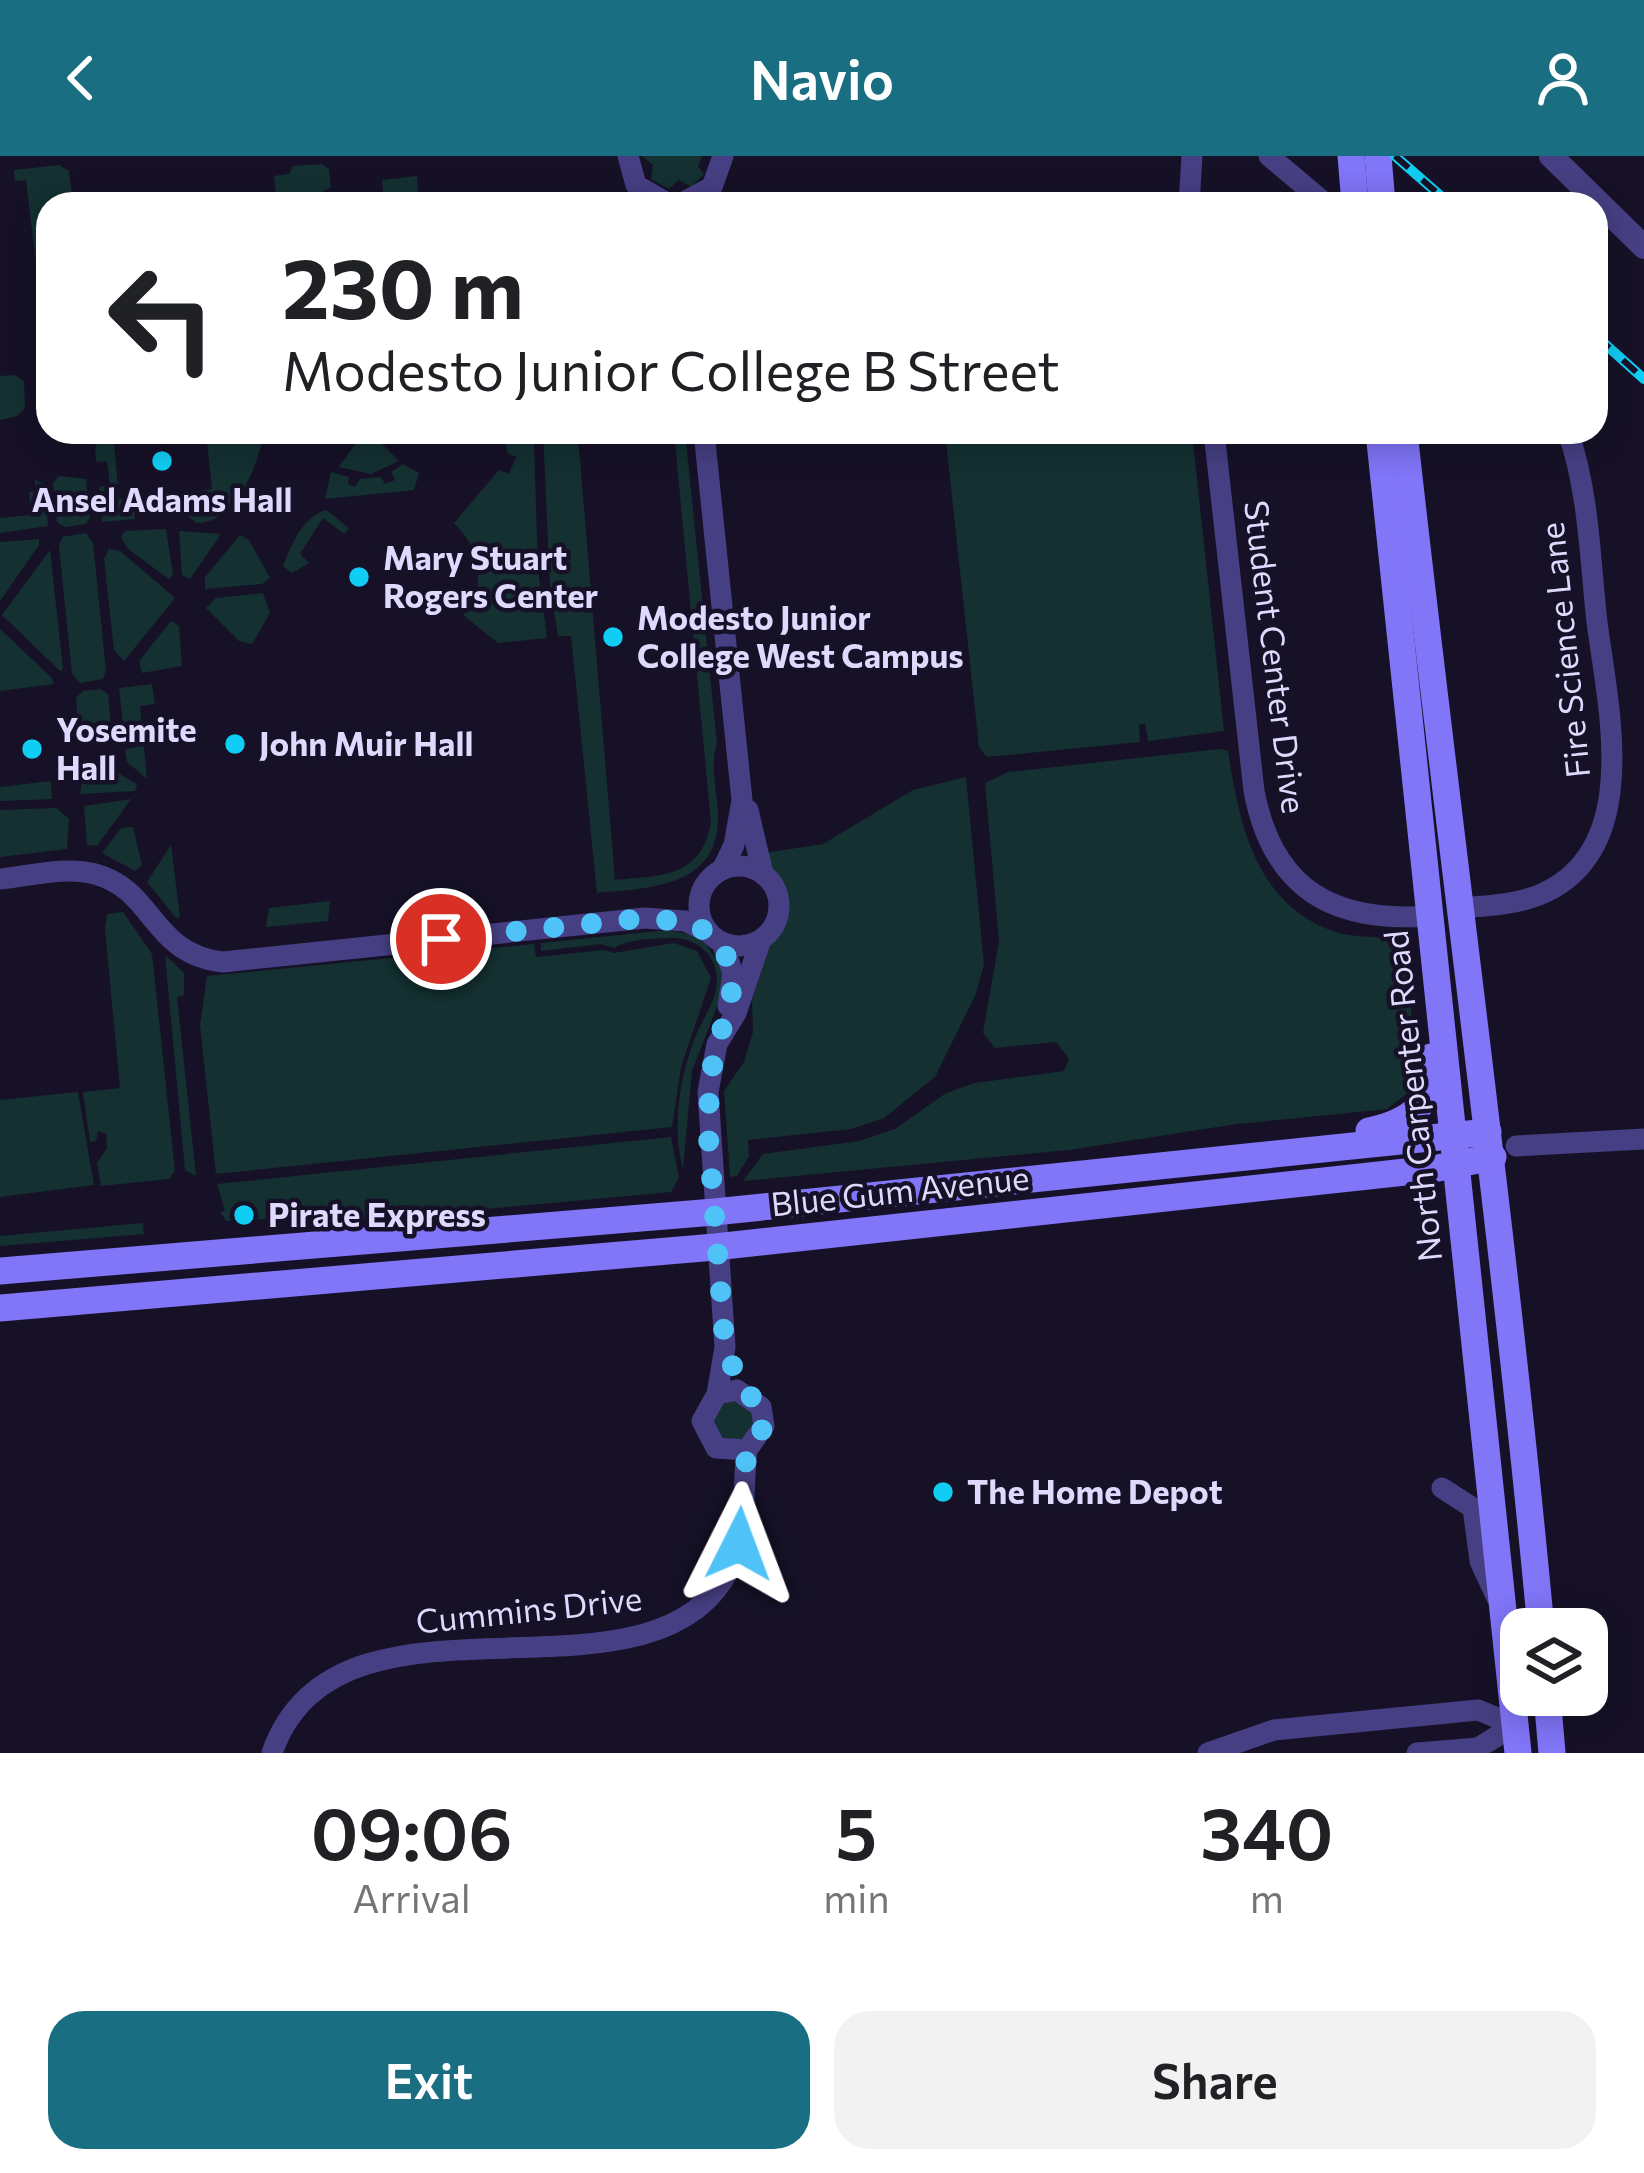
<!DOCTYPE html>
<html lang="en">
<head>
<meta charset="utf-8">
<style>
	:root { --surface:#fff; --page:#f2f2f2; --text:#202124; --muted:#757577; --accent:#196e81 }
	body { margin:0; font-family:Commissioner,sans-serif; background:var(--page); color:var(--text); height:100vh; display:flex; flex-direction:column; font-size:45px; white-space:nowrap }
	* { box-sizing:border-box; margin:0 }
	p { font-size:39px; color:var(--muted) }
	.icon { flex:none; width:66px; height:66px; fill:none; stroke:currentColor; stroke-width:2; stroke-linecap:round; stroke-linejoin:round }
	.map { position:relative; height:1597px; overflow:hidden }
	.sheet { display:flex; flex-direction:column; background:var(--surface); flex:1 }
	.sheet>* { flex:none }
	.banner { position:absolute; left:36px; top:36px; width:1572px; height:252px; border-radius:36px; box-shadow:0 6px 30px #0003; background:#fff; color:var(--text); overflow:hidden }
	.fabs { position:absolute; left:1500px; top:1452px; display:grid; gap:24px }
	.fabs a { display:grid; place-items:center; width:108px; height:108px; border-radius:24px; background:var(--surface); box-shadow:0 6px 30px #0003; font-size:60px }
	.pin { position:absolute; display:grid; place-items:center; width:102px; height:102px; color:#fff; margin:-51px; border:6px solid #fff; border-radius:50%; box-shadow:0 3px 12px #0007 }
	.me { position:absolute; width:132px; margin:-66px; rotate:3deg; stroke-linejoin:round; filter:drop-shadow(0 0 9px #0008) }
	.turn { display:flex; align-items:center; gap:42px; height:252px; padding:0 48px; font-size:54px }
	.turn .icon { width:156px; height:156px; stroke-width:2.5 }
	.turn b { display:block; font-size:84px; line-height:102px }
	.eta { display:flex; justify-content:space-evenly; align-items:center; height:204px; text-align:center }
	.eta b { font-size:72px; font-weight:600; line-height:84px }
	.button { display:flex; gap:24px; margin-top:auto; padding:24px 48px }
	.button a { flex:1; height:138px; border-radius:36px; background:var(--accent); color:#fff; font-size:48px; font-weight:600; line-height:138px; text-align:center }
	.button a+a { background:var(--page); color:var(--text) }
	header { display:flex; justify-content:space-between; align-items:center; height:156px; padding:0 48px; background:var(--accent); color:#fff; font-size:54px; font-weight:600 }
	.map>svg:first-child { display:block }
	.green { fill:#143031 }
	.lines { fill:none; stroke-linecap:round; stroke-linejoin:round }
	.minor { stroke:#463f83; stroke-width:21 }
	.tertiary { stroke:#463f83; stroke-width:24 }
	.secondary { stroke:#8175f8; stroke-width:27 }
	.rail-casing { stroke:#10cdf3; stroke-width:10 }
	.rail { stroke:#161127; stroke-width:6; stroke-dasharray:18; stroke-linecap:butt }
	.route { stroke:#4fc3f7; stroke-width:21; stroke-dasharray:0 37.8 }
	.poi-dot { fill:#10cdf3; stroke:#161127; stroke-width:4.5 }
	.labels { text-anchor:middle; stroke-width:9; stroke-linejoin:round; paint-order:stroke }
	.poi-label { font-size:33px; font-weight:bold; fill:#dfd9fd; stroke:#161127; text-anchor:start }
	.street-label { font-size:33px; fill:#dfd9fd; stroke:#161127 }
</style>
</head>
<body>
<header><svg class="icon" aria-label="back" viewBox="0 0 24 24"><path d="M15 5l-7 7 7 7"/></svg>Navio<svg class="icon" aria-label="person" viewBox="0 0 24 24"><circle cx="12" cy="8" r="4"/><path d="M4 21q1-7 8-7t8 7"/></svg></header>
<div class="map">
<svg width="1644" height="1597" viewBox="0 0 1644 1597">
	<rect width="100%" height="100%" fill="#161127"/>
	<g class="green">
		<path d="M642,0H702L698,10L704,18L691,31L679,24L669,33L651,23L653,9Z"/>
		<path d="M322,8L329,13L331,31L319,38V48L277,47L274,20L289,18L293,10Z"/>
		<path d="M59,9L69,15L73,48H48V209L26,24L15,25L14,14Z"/>
		<path d="M417,20L419,48H384L382,24Z"/>
		<path d="M15,219L24,225L25,252L17,260L0,264V220Z"/>
		<path d="M108,276H113L119,343H133L135,363L102,366L99,331L110,329L107,305L96,306L95,291Z"/>
		<path d="M206,276H265C256,310 239,366 197,367L177,352L176,338L212,333Z"/>
		<path d="M370,276L399,305L371,318L339,311L363,277Z"/>
		<path d="M504,276H530L534,287L538,413L547,482L498,487L463,459C488,430 480,392 454,367L499,314L509,318L516,301L507,297Z"/>
		<path d="M543,276H571L579,292L615,724C663,719 700,722 711,667L674,276H685L717,587C709,612 718,636 718,662C718,732 648,732 597,737L571,480H558L550,430Z"/>
		<path d="M945,276H1192L1224,575L1148,585L1145,568H1139L1140,586L987,601L979,591Z"/>
		<path d="M403,308L419,317L414,334L325,343L331,316L349,321L348,328L355,331L360,323L381,321L385,328L395,324L391,316Z"/>
		<path d="M59,320L86,323L90,361L86,368L65,371L57,366L53,327Z"/>
		<path d="M35,324L45,328L48,370L0,377V362L31,359L29,336L36,335Z"/>
		<path d="M326,354L349,372L344,378L323,362L300,398L309,407L292,417L283,410C292,388 302,361 326,354Z"/>
		<path d="M166,373L173,418L169,423L128,393L121,381L125,375Z"/>
		<path d="M179,375L221,378L190,423L182,419Z"/>
		<path d="M86,377L93,387L106,514L103,523L80,527L72,518L59,390L62,381Z"/>
		<path d="M240,379L249,384L270,422L262,428L205,433V421Z"/>
		<path d="M39,383V389L0,445V386Z"/>
		<path d="M109,393L120,395L175,442L124,505L114,494L104,403Z"/>
		<path d="M50,394L63,513L60,515L2,459Z"/>
		<path d="M263,437L270,457L252,488L239,485L206,452L216,442Z"/>
		<path d="M171,465L179,470L182,510L142,517L139,505Z"/>
		<path d="M0,473L51,521L54,528L0,535Z"/>
		<path d="M152,528L155,548L140,550L147,623L127,606L125,593L137,591L135,568H123L119,532Z"/>
		<path d="M101,533L108,538L112,578L85,585L79,580L76,542L83,535Z"/>
		<path d="M1220,593L1228,595C1240,671 1256,751 1339,777C1360,783 1386,777 1403,791L1419,915L1413,933L1387,953L1237,968L1069,994L743,1025L763,998L859,985L895,973L946,937L975,927L1064,915L1069,903L1056,886L995,892L983,877L999,785L985,627L1008,616Z"/>
		<path d="M49,601L52,643L0,645V631L51,625Z"/>
		<path d="M109,612L137,628L135,635L80,638L83,619Z"/>
		<path d="M966,621L984,809L975,840L935,921L884,962L851,973L748,984L749,1000L737,1020L730,1021L724,935L744,906L753,876L752,844L768,795L788,758L785,734L764,697L823,688L913,634Z"/>
		<path d="M131,643L97,690L87,689L84,650Z"/>
		<path d="M56,652L69,663L67,693L0,701V654Z"/>
		<path d="M133,671L142,709L135,715L102,697L121,672Z"/>
		<path d="M171,689L180,761L177,763L147,726Z"/>
		<path d="M330,745L328,765L266,771L269,752Z"/>
		<path d="M123,756L152,798L175,1015L169,1023L101,1030L97,1007L107,992L106,978L98,975L96,985L90,986L83,936L120,932L105,773L107,758Z"/>
		<path d="M668,774L701,781L723,814L720,843L692,915L683,1013C671,971 680,917 697,877C704,861 717,843 717,825C717,797 694,780 668,782C650,783 629,783 614,792L601,788L541,795V787Z"/>
		<path d="M674,787L697,795L711,822L681,911L672,971L216,1018L200,869L207,820L534,788L536,801L604,794L614,797Z"/>
		<path d="M165,799L184,817V839L177,841L196,1020L185,1014Z"/>
		<path d="M78,936L94,1029L0,1041V944Z"/>
		<path d="M671,981L679,1022L671,1036L376,1063H254L253,1054L234,1055V1065H226L220,1056L225,1055L217,1028Z"/>
		<path d="M143,1067L144,1078L0,1090V1080Z"/>
		<circle cx="733" cy="1265" r="20"/>
	</g>
	<g class="lines">
		<g class="minor">
			<path d="M628,0L636,29L669,48"/>
			<path d="M1269,0L1326,48"/>
			<path d="M680,48L712,31L723,0"/>
			<path d="M1189,48L1192,0"/>
			<path d="M704,276L742,644L734,689L722,714"/>
			<path d="M1214,276L1254,635C1273,734 1334,767 1429,760"/>
			<path d="M748,654L763,718"/>
			<circle cx="739" cy="750" r="40"/>
			<path d="M0,723C30,720 65,710 95,718C155,734 151,798 223,806L645,762L685,765L708,776"/>
			<path d="M1458,752C1484,750 1514,749 1539,739C1644,696 1608,552 1597,466C1590,404 1589,336 1568,276"/>
			<path d="M722,787L733,817L728,850"/>
			<path d="M1516,990L1644,983"/>
			<path d="M717,1238L737,1234L761,1251L764,1270L747,1294L716,1292L702,1265L717,1238L725,1191L708,936L717,888L736,857L761,784"/>
			<path d="M1442,1332L1473,1352L1480,1405L1497,1442"/>
			<path d="M272,1597C338,1407 655,1570 731,1410C748,1373 742,1333 747,1294"/>
			<path d="M1208,1597L1274,1574L1478,1554L1515,1569"/>
			<path d="M1417,1597L1478,1592L1515,1569"/>
		</g>
		<path class="tertiary" d="M1551,0L1644,91"/>
		<g class="secondary">
			<path d="M1351,0L1355,48"/>
			<path d="M1378,0L1382,48"/>
			<path d="M1379,276L1518,1597"/>
			<path d="M1404,276C1448,675 1504,1073 1541,1473"/>
			<path d="M1369,975C1412,966 1435,947 1431,901"/>
			<path d="M0,1115L714,1056L1488,976"/>
			<path d="M0,1152L715,1091L1433,1013L1493,1001"/>
			<path d="M1547,1539L1552,1597"/>
		</g>
		<defs>
			<g id="rail">
				<path d="M1395,0L1450,48"/>
				<path d="M1596,180L1644,223"/>
			</g>
		</defs>
		<use href="#rail" class="rail-casing"/>
		<use href="#rail" class="rail"/>
	</g>
	<g class="lines">
		<path class="route" d="M441,783L645,762L693,767L722,787L734,826L710,920L708,976L725,1191L743,1236L755,1243L764,1260L761,1280L747,1294L739,1388"/>
	</g>
	<g class="poi-dot">
		<circle cx="162" cy="305" r="12"/>
		<circle cx="359" cy="421" r="12"/>
		<circle cx="613" cy="481" r="12"/>
		<circle cx="235" cy="588" r="12"/>
		<circle cx="32" cy="593" r="12"/>
		<circle cx="244" cy="1059" r="12"/>
		<circle cx="943" cy="1336" r="12"/>
	</g>
	<g class="labels">
		<g class="poi-label">
			<text x="162" y="356" text-anchor="middle">Ansel Adams Hall</text>
			<text x="383" y="414">Mary Stuart<tspan x="383" dy="38">Rogers Center</tspan></text>
			<text x="637" y="474">Modesto Junior<tspan x="637" dy="38">College West Campus</tspan></text>
			<text x="56" y="586">Yosemite<tspan x="56" dy="38">Hall</tspan></text>
			<text x="259" y="600">John Muir Hall</text>
			<text x="268" y="1071">Pirate Express</text>
			<text x="967" y="1348">The Home Depot</text>
		</g>
		<g class="street-label">
			<text transform="translate(1565 494) rotate(-96)" y="12">Fire Science Lane</text>
			<text transform="translate(1275 501) rotate(83)" y="12">Student Center Drive</text>
			<text transform="translate(1413 940) rotate(-96)" y="12">North Carpenter Road</text>
			<text transform="translate(900 1035) rotate(-6)" y="12">Blue Gum Avenue</text>
			<text transform="translate(529 1454) rotate(-6)" y="12">Cummins Drive</text>
		</g>
	</g>
</svg>
<div class="fabs">
<a><svg class="icon" aria-label="layers" viewBox="0 0 24 24"><path d="M12 4l9 5-9 5-9-5zM3 14l9 5 9-5"/></svg></a>
</div>
<div class="pin" style="left:441px;top:783px;background:#d93025"><svg class="icon" aria-label="arrive" viewBox="0 0 24 24"><path d="M6 21V4h12l-3 4 3 4H6"/></svg></div>
<svg class="me" style="left:739px;top:1388px" viewBox="-20 -20 40 40"><path d="M0-17L14 15 0 8-14 15z" fill="#4fc3f7" stroke="#fff" stroke-width="4"/></svg>
<div class="banner">
<div class="turn"><svg class="icon" aria-label="left" viewBox="0 0 24 24"><path d="M17 20v-9H6M10 6l-5 5 5 5"/></svg><div><b>230 m</b>Modesto Junior College B Street</div></div>
</div>
</div>
<section class="sheet">
<div class="eta">
<div><b>09:06</b><p>Arrival</p></div>
<div><b>5</b><p>min</p></div>
<div><b>340</b><p>m</p></div>
</div>
<div class="button"><a>Exit</a><a>Share</a></div>
</section>
</body>
</html>
